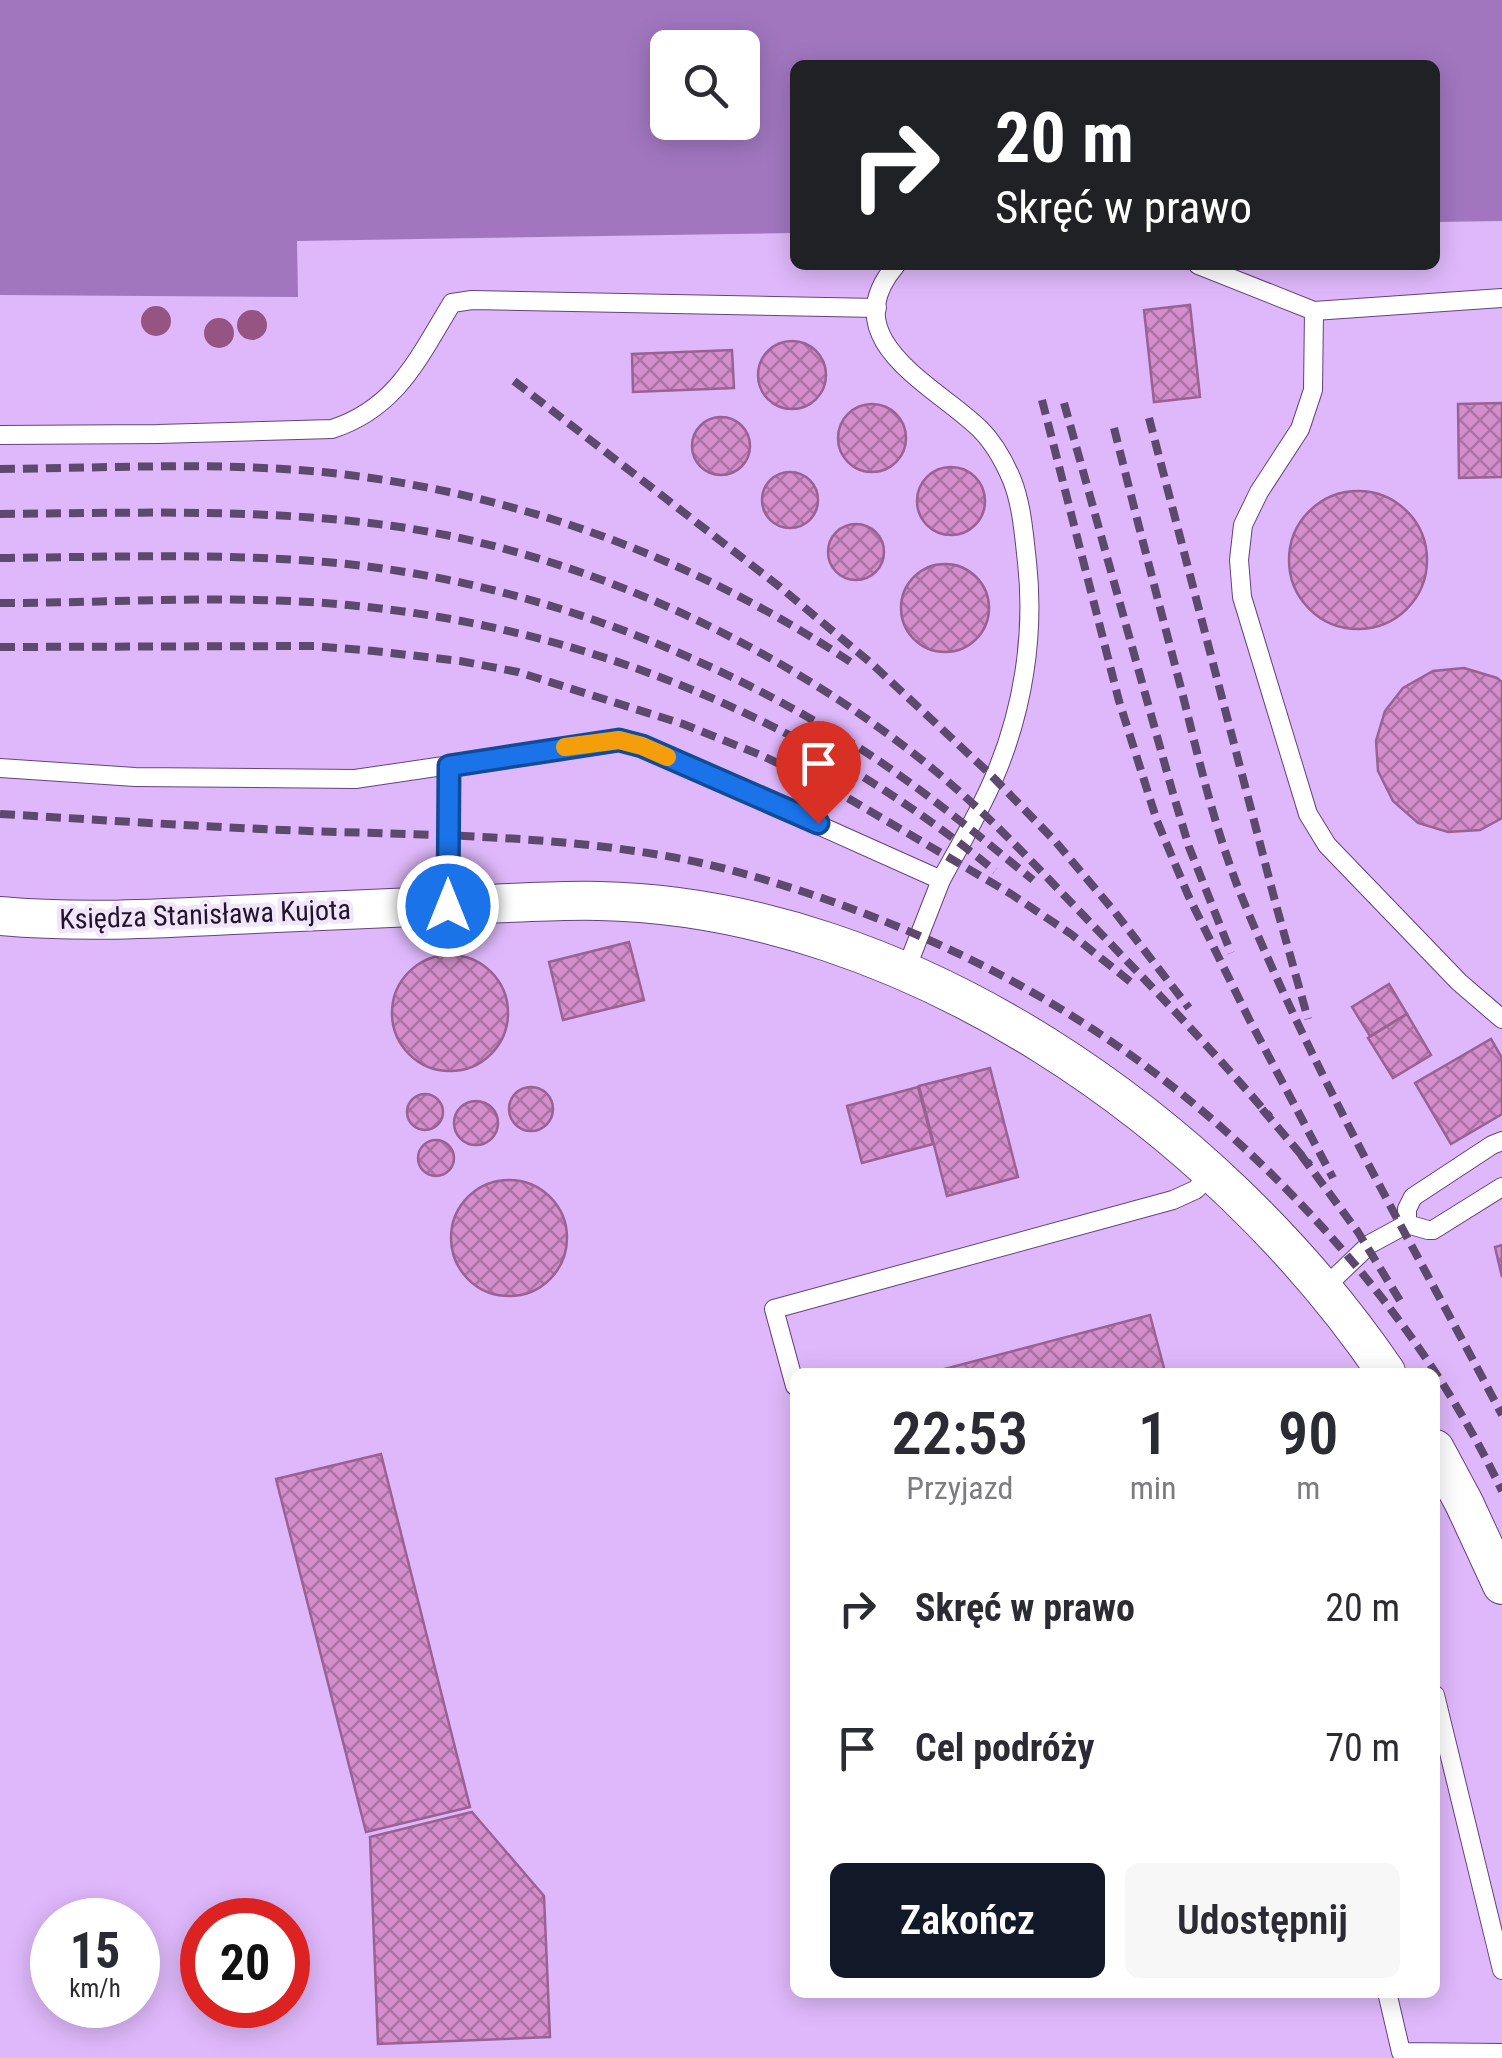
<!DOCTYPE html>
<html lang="pl">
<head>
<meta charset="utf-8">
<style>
	:root { --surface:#fff; --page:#f7f7f7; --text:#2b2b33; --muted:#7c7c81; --accent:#111827 }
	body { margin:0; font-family:"Roboto Condensed",sans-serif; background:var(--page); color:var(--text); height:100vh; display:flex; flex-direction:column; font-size:38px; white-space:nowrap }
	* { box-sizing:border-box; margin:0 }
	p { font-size:32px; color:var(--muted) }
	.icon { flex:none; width:55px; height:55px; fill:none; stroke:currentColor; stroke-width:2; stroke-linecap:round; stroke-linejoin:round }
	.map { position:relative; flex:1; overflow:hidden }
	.drawer { position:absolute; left:790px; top:1368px; width:650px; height:630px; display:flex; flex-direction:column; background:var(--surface); border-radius:15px; box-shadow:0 5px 25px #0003 }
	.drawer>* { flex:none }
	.top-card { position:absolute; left:790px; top:60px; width:650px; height:210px; border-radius:15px; box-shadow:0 5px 25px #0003; background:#202124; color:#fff; overflow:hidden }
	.fabs { position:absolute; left:650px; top:30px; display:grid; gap:20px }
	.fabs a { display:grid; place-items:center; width:110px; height:110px; border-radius:15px; background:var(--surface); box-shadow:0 5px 25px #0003; font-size:50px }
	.speed { position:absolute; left:30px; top:1898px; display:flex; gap:20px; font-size:50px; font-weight:700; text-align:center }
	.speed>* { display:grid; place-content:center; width:130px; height:130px; border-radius:50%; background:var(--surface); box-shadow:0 5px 25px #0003; line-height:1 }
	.speed small { font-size:25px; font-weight:400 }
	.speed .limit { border:15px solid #d22; background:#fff; color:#111 }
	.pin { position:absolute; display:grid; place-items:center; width:85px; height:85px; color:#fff; margin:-102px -42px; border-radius:50% 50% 50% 0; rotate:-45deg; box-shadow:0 0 10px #0007 }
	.pin .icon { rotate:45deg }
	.me { position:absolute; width:110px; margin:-55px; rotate:0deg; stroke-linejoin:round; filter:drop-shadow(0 0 8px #0008) }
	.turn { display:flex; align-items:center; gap:35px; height:210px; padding:0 40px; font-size:45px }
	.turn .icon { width:130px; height:130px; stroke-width:2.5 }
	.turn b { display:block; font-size:70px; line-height:85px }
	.eta { display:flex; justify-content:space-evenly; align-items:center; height:170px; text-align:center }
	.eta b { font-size:60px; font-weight:600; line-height:70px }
	.cta { display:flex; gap:20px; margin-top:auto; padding:20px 40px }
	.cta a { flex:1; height:115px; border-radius:15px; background:var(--accent); color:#fff; font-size:40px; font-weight:600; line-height:115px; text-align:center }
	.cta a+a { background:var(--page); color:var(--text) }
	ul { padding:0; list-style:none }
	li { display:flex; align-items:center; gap:30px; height:140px; padding:0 40px }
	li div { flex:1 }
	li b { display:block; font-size:38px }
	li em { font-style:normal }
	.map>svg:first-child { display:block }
	.water { fill:#a176bf; fill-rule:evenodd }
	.building { fill:url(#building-cross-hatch); stroke:#9a6194; stroke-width:2.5 }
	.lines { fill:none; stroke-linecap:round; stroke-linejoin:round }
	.lane-casing { stroke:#65427c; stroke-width:20 }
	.street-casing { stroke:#65427c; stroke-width:40 }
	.lane { stroke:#fff; stroke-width:18 }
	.street { stroke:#fff; stroke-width:38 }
	.rail { stroke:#5e486e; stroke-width:8; stroke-dasharray:15 8; stroke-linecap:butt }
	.tree { fill:#955482 }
	.route-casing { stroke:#114b97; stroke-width:25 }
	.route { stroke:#1a73e8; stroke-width:18 }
	.slow { stroke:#f59e0b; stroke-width:18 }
	.labels { text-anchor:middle; stroke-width:9; stroke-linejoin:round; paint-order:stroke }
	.street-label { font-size:28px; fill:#21132b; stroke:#f1e5fa }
</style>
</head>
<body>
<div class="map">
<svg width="1502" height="2058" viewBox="0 0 1502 2058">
	<defs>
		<pattern id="building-cross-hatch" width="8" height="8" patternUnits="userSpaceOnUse" patternTransform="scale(2.5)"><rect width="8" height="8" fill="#d38ecb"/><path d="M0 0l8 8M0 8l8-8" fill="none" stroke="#ab73a5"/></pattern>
	</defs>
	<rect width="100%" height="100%" fill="#dfb8fb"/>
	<path class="water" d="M0,0H1502V221L1435,222V65H795V233L297,241L298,297L0,295ZM668,48H742V122H668Z"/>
	<g class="building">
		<path d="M1190,305L1200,397L1154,402L1144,310Z"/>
		<circle cx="792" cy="375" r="34"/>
		<path d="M732,350L734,388L633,392L632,354Z"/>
		<path d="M1502,403V477L1459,478L1458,404Z"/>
		<circle cx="872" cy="438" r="34"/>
		<circle cx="721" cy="446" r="29"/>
		<circle cx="951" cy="501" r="34"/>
		<circle cx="790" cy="500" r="28"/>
		<circle cx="1358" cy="560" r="69"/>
		<circle cx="856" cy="552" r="28"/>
		<circle cx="945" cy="608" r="44"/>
		<path d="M1464,668L1497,678L1502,682V818L1480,830L1448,832L1418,823L1393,801L1378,771L1376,741L1385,711L1403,688L1433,671Z"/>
		<path d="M629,942L644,1000L563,1020L549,962Z"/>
		<circle cx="450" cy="1013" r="58"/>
		<path d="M1389,984L1407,1014L1370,1036L1352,1007Z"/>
		<path d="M1407,1014L1431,1055L1393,1078L1368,1038Z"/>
		<path d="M1491,1039L1502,1058V1114L1451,1144L1415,1083Z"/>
		<path d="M990,1068L1018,1177L947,1196L919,1086Z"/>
		<path d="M918,1087L933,1144L862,1163L847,1106Z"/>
		<circle cx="531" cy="1109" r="22"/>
		<circle cx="425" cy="1112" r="18"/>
		<circle cx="476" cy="1123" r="22"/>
		<circle cx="436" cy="1158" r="18"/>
		<circle cx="509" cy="1238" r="58"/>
		<path d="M1502,1245V1277L1495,1247Z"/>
		<path d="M1150,1315L1165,1372H933Z"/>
		<path d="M381,1454L470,1807L366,1832L276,1479Z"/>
		<path d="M472,1812L544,1896L550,2037L378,2044L370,1837Z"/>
	</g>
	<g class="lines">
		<defs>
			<g id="lane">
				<path d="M896,265C832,340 935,385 980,429C994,443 1004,461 1012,480C1022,505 1024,536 1027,562C1035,635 1023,711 994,778C979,813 959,847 941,880"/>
				<path d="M1198,265L1314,311L1502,298"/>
				<path d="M1314,311L1313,390L1300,429L1259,492L1243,525L1239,560L1242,597L1308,814L1327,845L1459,982L1502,1019"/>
				<path d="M0,435L158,434L332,429C397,408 419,357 452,303L472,300L877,308"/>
				<path d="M0,768L135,777L355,779L619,740L642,746L941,880L905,972"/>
				<path d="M448,906L449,767"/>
				<path d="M1407,1224V1209L1413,1197L1492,1145L1502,1141"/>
				<path d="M1323,1289L1370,1244L1407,1224L1428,1230H1433L1502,1187"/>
				<path d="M795,1386L774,1309L1173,1200L1195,1190L1213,1174"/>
				<path d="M1435,1695L1502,1970"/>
				<path d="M1387,1992L1401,2052L1502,2053"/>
			</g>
			<g id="street">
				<path d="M0,916C78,923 155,919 233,915C316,912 399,908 482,904C521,903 560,900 599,901C908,907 1216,1123 1386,1372"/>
				<path d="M1435,1449L1464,1503L1502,1585"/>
			</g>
		</defs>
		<use href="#lane" class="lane-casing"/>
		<use href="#street" class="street-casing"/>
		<use href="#lane" class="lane"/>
		<use href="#street" class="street"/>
		<g class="rail">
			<path d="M514,381L780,587L871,663L989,773L1055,841L1114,911L1189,1008"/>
			<path d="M1042,400L1119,701L1157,821L1188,895L1249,1019L1333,1178"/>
			<path d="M1064,403L1172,790L1189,847L1231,953"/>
			<path d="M1149,418L1276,905L1308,1019"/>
			<path d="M1114,428C1136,516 1159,604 1182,692C1199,760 1215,830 1241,895C1314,1075 1412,1243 1502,1415"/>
			<path d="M0,469C113,468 228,461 341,474C526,496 700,561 855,665"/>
			<path d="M0,514C131,513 263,508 393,526C585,553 784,647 933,769C988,814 1036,866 1085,917C1148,983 1211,1048 1270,1117"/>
			<path d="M0,558C109,557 218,553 326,562C510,578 688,643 845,739C912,780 973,831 1033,880"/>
			<path d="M0,603C116,603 233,594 348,605C586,627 811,720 995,871"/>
			<path d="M0,647L314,646L374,651L460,661L518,672L683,724L763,756L841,794L1011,894L1071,934L1133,984"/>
			<path d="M0,814C103,820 206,827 308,831C426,835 544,835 660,855C716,864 769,880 822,898C1022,967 1182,1072 1324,1229C1396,1309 1456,1394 1502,1491"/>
			<path d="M1262,1109L1310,1165"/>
			<path d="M1301,1155L1358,1232L1402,1304"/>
		</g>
	</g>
	<g class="tree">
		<circle cx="156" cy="321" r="15"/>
		<circle cx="252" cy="325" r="15"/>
		<circle cx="219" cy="333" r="15"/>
	</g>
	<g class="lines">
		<defs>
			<path id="route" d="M448,906L449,766L619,740L642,746L818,823"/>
		</defs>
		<use href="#route" class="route-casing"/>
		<use href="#route" class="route"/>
		<path class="slow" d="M565,747L619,740L642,746L667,757"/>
	</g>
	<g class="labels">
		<g class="street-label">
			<text transform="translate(205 914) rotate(-2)" y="10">Księdza Stanisława Kujota</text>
		</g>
	</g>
</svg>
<div class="fabs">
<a><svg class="icon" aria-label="search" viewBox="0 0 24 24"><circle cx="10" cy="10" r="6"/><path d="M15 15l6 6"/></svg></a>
</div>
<div class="speed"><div>15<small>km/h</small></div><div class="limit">20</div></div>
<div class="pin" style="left:818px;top:823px;background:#d93025"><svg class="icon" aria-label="arrive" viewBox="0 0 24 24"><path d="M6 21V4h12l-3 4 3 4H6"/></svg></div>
<svg class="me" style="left:448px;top:906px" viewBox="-20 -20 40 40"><circle r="17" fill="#1a73e8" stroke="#fff" stroke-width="3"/><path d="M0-11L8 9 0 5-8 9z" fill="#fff"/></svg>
<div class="top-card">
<div class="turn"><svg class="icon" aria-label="right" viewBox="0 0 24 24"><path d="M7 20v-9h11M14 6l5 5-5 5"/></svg><div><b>20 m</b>Skręć w prawo</div></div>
</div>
<section class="drawer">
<div class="eta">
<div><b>22:53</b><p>Przyjazd</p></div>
<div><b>1</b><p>min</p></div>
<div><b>90</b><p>m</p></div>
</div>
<ul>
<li><svg class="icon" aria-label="right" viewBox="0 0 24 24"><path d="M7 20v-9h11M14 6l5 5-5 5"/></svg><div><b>Skręć w prawo</b></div><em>20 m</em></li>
<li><svg class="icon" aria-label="arrive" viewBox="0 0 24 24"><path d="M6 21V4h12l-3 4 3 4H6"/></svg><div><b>Cel podróży</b></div><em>70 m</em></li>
</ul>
<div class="cta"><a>Zakończ</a><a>Udostępnij</a></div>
</section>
</div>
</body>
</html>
